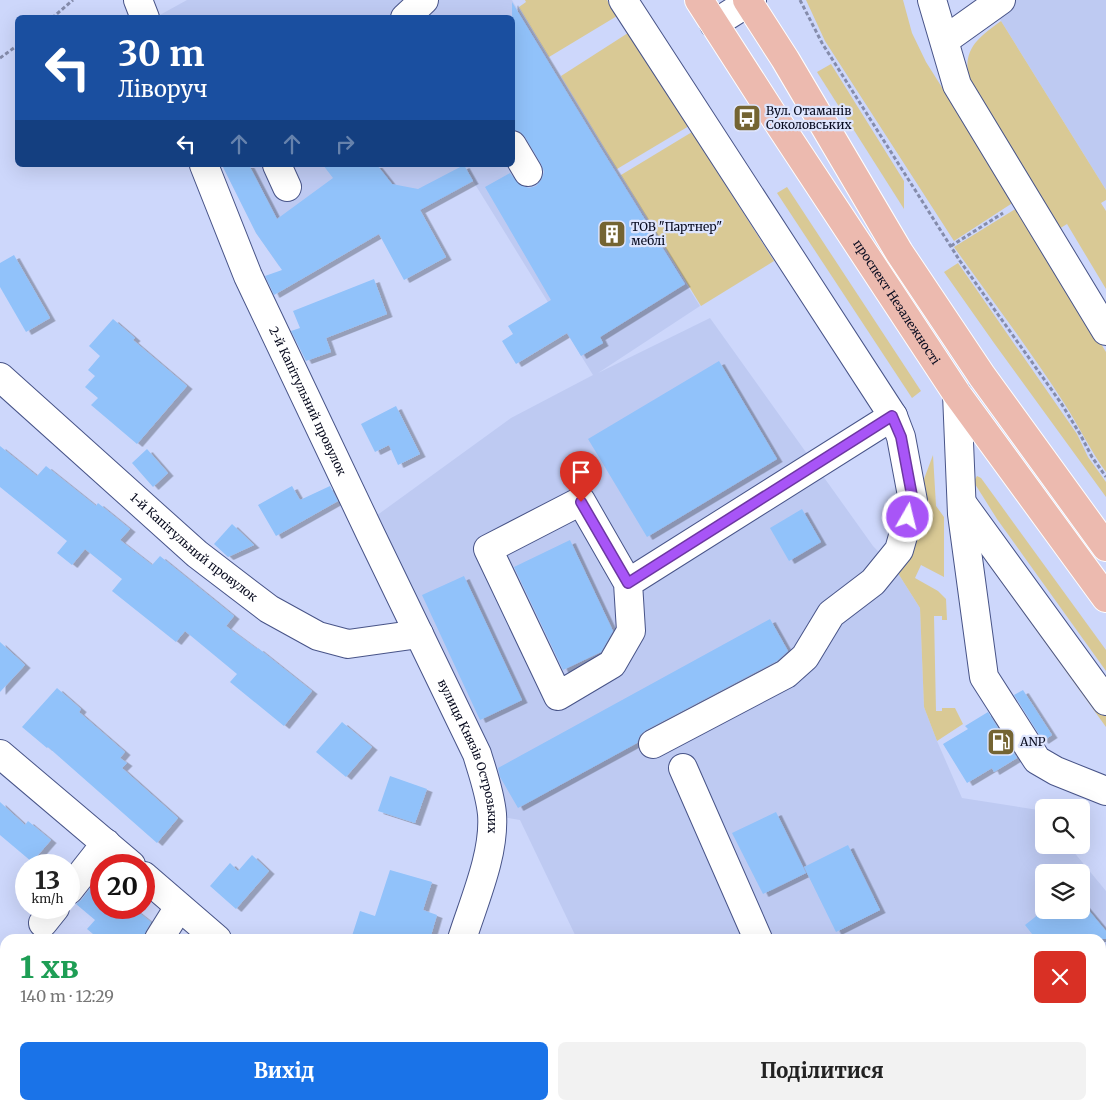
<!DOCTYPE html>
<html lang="uk">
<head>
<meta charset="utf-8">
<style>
	:root { --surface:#fff; --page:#f2f2f2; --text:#222; --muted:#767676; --accent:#1a73e8 }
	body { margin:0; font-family:Merriweather,serif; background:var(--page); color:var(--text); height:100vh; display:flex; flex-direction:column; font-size:19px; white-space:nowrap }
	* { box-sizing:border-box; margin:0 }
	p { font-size:16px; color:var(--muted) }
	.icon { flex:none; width:28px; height:28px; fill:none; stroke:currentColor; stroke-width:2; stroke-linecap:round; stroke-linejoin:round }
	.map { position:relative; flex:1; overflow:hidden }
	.drawer { position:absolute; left:0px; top:934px; width:1106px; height:176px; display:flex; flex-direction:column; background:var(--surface); border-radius:15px 15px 0 0; box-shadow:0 5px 20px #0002 }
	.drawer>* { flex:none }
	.guide { position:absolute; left:15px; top:15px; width:500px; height:152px; border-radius:8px; box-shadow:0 5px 20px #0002; background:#1a4fa0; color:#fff; overflow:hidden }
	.buttons { position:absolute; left:1035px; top:799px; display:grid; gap:10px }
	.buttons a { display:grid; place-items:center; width:55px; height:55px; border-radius:8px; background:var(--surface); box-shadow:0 5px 20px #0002; font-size:25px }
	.speed { position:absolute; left:15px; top:854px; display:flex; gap:10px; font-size:25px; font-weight:700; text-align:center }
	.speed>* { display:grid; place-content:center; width:65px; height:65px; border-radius:50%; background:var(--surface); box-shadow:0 5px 20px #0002; line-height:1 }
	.speed small { font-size:12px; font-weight:400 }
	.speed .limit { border:8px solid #d22; background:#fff; color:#111 }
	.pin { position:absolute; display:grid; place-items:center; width:42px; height:42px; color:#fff; margin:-51px -21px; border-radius:50% 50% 50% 0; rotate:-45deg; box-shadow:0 0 5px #0007 }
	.pin .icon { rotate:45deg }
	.me { position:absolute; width:55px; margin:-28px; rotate:8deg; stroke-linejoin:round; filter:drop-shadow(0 0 4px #0008) }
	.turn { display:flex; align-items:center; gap:18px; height:105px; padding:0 20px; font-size:22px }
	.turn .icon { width:65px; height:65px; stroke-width:2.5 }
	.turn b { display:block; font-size:35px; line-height:42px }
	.lanes { display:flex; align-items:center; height:48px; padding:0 20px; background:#0003; justify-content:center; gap:25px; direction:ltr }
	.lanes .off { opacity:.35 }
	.round { display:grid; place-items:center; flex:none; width:52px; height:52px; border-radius:8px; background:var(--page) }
	.head { display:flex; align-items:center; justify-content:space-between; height:85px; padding:0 20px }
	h1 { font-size:30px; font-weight:800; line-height:38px; color:#1e9e55 }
	.primary-button { display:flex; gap:10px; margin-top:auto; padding:10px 20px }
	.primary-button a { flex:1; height:58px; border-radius:8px; background:var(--accent); color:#fff; font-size:20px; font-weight:800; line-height:58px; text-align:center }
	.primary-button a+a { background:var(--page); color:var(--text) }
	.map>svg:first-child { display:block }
	.built { fill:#becaf2; fill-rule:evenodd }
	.green { fill:#d9c995 }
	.building { fill:#91c2fa; filter:url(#shadow) }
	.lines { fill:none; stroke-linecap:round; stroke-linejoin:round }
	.minor-casing { stroke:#485488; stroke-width:30 }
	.major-casing { stroke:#fff; stroke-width:30 }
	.path { stroke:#858cab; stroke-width:3; stroke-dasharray:4 2.5; stroke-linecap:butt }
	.minor { stroke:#fff; stroke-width:28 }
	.major { stroke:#ecbaaf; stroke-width:28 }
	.route-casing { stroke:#6d37a1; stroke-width:12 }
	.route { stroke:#a855f7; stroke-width:9 }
	.labels { text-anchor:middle; stroke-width:4.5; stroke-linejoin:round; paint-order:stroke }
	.poi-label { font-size:12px; fill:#070a1e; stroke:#dee5fd; text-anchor:start }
	.street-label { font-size:12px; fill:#070a1e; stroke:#dee5fd }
</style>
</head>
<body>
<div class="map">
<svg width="1106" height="1109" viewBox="0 0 1106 1109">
	<defs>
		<filter id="shadow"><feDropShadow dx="5.5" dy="3" stdDeviation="0" flood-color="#0004"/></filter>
	</defs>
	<rect width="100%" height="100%" fill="#cdd7fb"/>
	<g class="built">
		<path d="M187,0H512L600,147L700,306L598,373L710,318L873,546L896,570L920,608L924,707L937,741L962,798L1038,810L1044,816V845H1068L1106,891V1109H649L647,1105H1101V939H577L520,820L502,817L376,516L511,418L593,375L473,181L351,250L335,228L279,266L256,233L222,165H512V18H159L158,16ZM1044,872H1081V910H1044Z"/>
		<path d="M988,0H1106V190L1001,21Z"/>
	</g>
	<g class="green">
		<path d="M525,0H607L617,16L549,57L519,7L526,2Z"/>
		<path d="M806,0H903L912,33L926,62L1014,202L954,241L825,41Z"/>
		<path d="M1001,21L1106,190V200L1101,203L1106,211V289L1067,224L1059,229L969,78C962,49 979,37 1001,21Z"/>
		<path d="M628,33L689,126L617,169L561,76Z"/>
		<path d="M831,64L904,181V209L817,72Z"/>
		<path d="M692,132L774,261L701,306L621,175Z"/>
		<path d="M787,187L921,391L912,398L777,193Z"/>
		<path d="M1017,208L1106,352V472C1090,450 1079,426 1064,403C1030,350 991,299 954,247Z"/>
		<path d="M958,263L1077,434L1088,457L1106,482V497L994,343L944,272Z"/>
		<path d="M933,455L936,506L944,517V577L921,565L915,578L938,591L946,599L947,620H942V616H934L936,711H942V708H955L963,724L937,741L924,707L920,608L896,570L915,503Z"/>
		<path d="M977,476L981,478L1106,650V671L997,519L975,484L974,481Z"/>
		<path d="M980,550L1106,712V727L981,554Z"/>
	</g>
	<g class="building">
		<path d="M512,2L600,147L685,284L600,337L603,343L581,356L567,333L516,364L502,341L513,334L508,326L551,300L485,187L510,173L520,185L529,188L536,186L541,180L544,172L541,164L525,137L520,132L514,130L512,127Z"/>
		<path d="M222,165H249L277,219L333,178L323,165H377L392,184L418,189L464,165L473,181L420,210L446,257L404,280L379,234L274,295L265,276L282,270L256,233Z"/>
		<path d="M14,255L50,318L26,332L0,287V263Z"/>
		<path d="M374,279L387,314L326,338L331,352L306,361L291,331L300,328L293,311Z"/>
		<path d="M113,319L135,338L133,340L187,386L137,444L91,405L98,398L85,387L95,376L88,370L100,356L89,346Z"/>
		<path d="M719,361L777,459L647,537L588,439Z"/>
		<path d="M396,406L420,454L398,465L389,445L375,452L361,424Z"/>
		<path d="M0,446L37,476L46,466L96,506L98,503L130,529L120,540L152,565L160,556L234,616L226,626L257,649L258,648L312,691L284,726L230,682L237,674L185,631L176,642L112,591L122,579L85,549L72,565L57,553L67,541L0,487Z"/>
		<path d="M147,449L168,473L153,487L132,463Z"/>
		<path d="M292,486L300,500L330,486L338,501L276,536L258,505Z"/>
		<path d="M802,509L821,542L789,561L770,528Z"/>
		<path d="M232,524L254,545L228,557L214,544Z"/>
		<path d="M570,540L613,631L601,652L563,670L514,567Z"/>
		<path d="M464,576L522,700L480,720L422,595Z"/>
		<path d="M770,619L788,651L777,661L646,730L640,735L637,743L518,808L500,777L498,768Z"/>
		<path d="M0,642L25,665L0,692Z"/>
		<path d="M57,688L81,709L79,712L125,752L120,758L127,763L122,768L178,818L157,843L48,747L47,748L22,727Z"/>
		<path d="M1023,690L1052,735L1043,741L1014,695Z"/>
		<path d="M988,712L1017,758L994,772L992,768L967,783L943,744L968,729L965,726Z"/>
		<path d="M342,722L372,747L346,777L316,752Z"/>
		<path d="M390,776L427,789L415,823L378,811Z"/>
		<path d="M0,802L25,825L28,821L51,840L32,862L0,835Z"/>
		<path d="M776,812L806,873L763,894L732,833Z"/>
		<path d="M848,845L880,910L836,932L804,867Z"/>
		<path d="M252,855L269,871L236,909L210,886L230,863L238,871Z"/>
		<path d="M390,870L432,882L423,910L437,915L430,939H351L360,911L375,916Z"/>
		<path d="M101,874V908H133L151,922L146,931L143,939H99L87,929L95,920L76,904L81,900Z"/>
		<path d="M1081,901L1106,931V939H1036L1025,925L1044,910H1081Z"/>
	</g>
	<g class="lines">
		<defs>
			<g id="minor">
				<path d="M138,0L145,18"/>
				<path d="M623,0L893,416L901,437L913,501L899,550L873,582L831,614L805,657L786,674L653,744"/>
				<path d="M932,0L957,85L1106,331"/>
				<path d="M405,18L424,0"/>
				<path d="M714,24L752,0"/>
				<path d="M945,40L1001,0"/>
				<path d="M512,145L528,172"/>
				<path id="s1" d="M204,165L248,276L371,535L477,754C483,774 490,793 492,814C495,854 474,901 462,939"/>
				<path d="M277,165L287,187"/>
				<path id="s2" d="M0,377L197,554L269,609L318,636L348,644L419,634"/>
				<path d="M957,394L962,514L984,677L1037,760L1056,771L1106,791"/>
				<path d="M962,503L1106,701"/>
				<path d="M628,583L631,631L612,664L558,696L488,549L581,501L628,583L893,416"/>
				<path d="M0,754L131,865"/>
				<path d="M683,768L758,939"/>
				<path d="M144,876L217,939"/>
				<path d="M69,890L106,843"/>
				<path d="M43,923L55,908"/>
				<path d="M159,939L179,907"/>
				<path d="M1101,1067L1106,1070"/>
				<path d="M407,1109L408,1105"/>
				<path d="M971,1109L977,1105"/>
			</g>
			<g id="major">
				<path id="s3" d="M699,0L773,115L957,394L1106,598"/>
				<path d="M747,0L785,59L899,252L982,376L1106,547"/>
			</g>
		</defs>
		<use href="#minor" class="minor-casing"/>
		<use href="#major" class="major-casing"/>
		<g class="path">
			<path d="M800,0L822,43L960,261L1061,403L1080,434L1092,457L1106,477"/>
			<path d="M52,18L73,0"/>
			<path d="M0,58L18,45"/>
			<path d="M951,246L1003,213"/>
		</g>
		<use href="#minor" class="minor"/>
		<use href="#major" class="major"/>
	</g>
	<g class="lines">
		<defs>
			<path id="route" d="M581,502L628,583L892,416L901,437L913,501L908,517"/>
		</defs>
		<use href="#route" class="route-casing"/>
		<use href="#route" class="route"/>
	</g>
	<defs>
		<symbol id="bus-square" viewBox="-11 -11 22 22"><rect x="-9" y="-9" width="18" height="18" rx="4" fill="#746432" stroke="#dee5fd"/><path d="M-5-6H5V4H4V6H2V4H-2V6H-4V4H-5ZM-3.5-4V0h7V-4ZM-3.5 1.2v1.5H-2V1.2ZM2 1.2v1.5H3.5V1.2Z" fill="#fff"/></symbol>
		<symbol id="building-square" viewBox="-11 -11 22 22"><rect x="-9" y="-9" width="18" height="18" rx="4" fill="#746432" stroke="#dee5fd"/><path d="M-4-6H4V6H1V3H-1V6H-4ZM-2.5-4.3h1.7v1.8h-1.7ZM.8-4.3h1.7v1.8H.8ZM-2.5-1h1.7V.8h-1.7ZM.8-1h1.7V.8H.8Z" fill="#fff"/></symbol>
		<symbol id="fuel-square" viewBox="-11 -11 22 22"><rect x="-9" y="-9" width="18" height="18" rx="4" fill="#746432" stroke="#dee5fd"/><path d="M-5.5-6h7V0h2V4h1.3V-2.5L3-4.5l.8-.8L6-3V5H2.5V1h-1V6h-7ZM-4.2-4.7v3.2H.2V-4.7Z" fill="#fff"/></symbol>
	</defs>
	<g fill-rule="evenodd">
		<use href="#bus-square" x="731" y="102" width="32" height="32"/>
		<use href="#building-square" x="596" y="218" width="32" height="32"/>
		<use href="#fuel-square" x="985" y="726" width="32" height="32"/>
	</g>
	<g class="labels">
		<g class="poi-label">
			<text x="766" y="115">Вул. Отаманів<tspan x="766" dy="14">Соколовських</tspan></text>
			<text x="631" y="231">ТОВ "Партнер"<tspan x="631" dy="14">меблі</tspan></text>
			<text x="1020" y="746">ANP</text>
		</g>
		<g class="street-label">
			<text dy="4" stroke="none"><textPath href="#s3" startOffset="361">проспект Незалежності</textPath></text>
			<text dy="4" stroke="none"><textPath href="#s1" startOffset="258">2-й Капітульний провулок</textPath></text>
			<text dy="4" stroke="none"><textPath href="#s2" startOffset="258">1-й Капітульний провулок</textPath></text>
			<text dy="4" stroke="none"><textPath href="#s1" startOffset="649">вулиця Князів Острозьких</textPath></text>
		</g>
	</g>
</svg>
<div class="buttons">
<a><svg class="icon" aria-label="search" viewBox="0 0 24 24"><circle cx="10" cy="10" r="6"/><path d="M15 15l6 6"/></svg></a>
<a><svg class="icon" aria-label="layers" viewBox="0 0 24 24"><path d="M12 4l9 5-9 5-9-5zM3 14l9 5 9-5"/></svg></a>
</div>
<div class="speed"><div>13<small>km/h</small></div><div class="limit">20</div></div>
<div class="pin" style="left:581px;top:502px;background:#d93025"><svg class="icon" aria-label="arrive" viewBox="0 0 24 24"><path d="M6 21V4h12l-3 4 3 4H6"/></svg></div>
<svg class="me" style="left:908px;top:517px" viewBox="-20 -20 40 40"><circle r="17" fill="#a855f7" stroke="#fff" stroke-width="3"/><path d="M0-11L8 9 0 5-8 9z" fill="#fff"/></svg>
<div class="guide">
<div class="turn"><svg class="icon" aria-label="left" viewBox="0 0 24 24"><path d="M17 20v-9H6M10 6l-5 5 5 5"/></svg><div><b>30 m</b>Ліворуч</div></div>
<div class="lanes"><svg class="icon" aria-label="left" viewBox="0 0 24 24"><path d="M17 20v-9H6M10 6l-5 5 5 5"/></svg><svg class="icon off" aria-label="ahead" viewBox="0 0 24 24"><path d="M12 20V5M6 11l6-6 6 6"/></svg><svg class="icon off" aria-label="ahead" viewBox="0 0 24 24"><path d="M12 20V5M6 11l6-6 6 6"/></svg><svg class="icon off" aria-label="right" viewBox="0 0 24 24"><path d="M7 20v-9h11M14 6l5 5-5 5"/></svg></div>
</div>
<section class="drawer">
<div class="head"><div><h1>1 хв</h1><p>140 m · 12:29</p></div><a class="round" style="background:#d93025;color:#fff"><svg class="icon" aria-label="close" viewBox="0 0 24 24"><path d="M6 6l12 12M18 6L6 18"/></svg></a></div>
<div class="primary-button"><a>Вихід</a><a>Поділитися</a></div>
</section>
</div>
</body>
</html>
